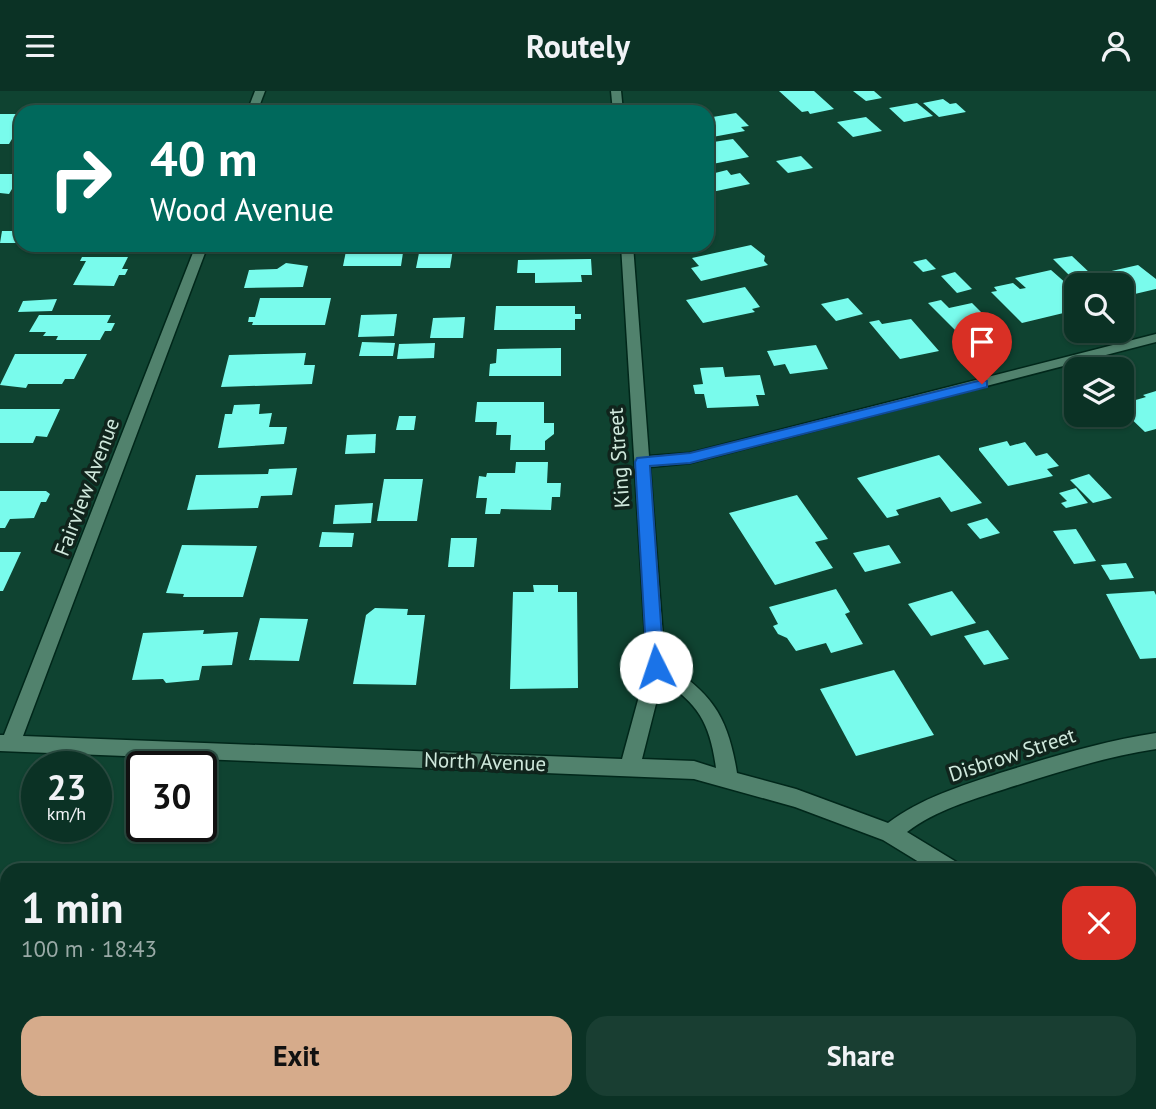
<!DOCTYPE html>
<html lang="en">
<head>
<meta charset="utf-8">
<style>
	:root { --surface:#0b3225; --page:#193e32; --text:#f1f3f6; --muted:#9aaaa7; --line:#2b4d42; --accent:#d6ab8b }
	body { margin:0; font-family:"PT Sans",sans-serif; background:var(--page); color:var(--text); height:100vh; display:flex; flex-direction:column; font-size:26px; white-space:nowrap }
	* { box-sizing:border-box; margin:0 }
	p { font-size:23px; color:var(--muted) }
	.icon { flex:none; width:38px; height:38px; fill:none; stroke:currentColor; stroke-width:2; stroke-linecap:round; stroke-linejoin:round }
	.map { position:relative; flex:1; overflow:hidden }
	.drawer { position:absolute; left:0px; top:772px; width:1157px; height:247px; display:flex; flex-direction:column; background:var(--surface); border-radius:21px 21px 0 0; box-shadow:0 2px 5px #0004,0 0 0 2px var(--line) }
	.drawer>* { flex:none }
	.banner { position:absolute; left:14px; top:14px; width:700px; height:147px; border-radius:21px; box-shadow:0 2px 5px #0004,0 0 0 2px var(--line); background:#00695c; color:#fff; overflow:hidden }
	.controls { position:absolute; left:1064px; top:182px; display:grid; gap:14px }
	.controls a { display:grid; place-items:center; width:70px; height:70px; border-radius:14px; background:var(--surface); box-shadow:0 2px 5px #0004,0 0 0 2px var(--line); font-size:35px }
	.speed { position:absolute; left:21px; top:660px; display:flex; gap:14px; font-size:35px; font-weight:700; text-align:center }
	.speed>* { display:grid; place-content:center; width:91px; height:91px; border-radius:50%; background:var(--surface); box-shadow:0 2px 5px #0004,0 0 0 2px var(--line); line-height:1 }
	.speed small { font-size:18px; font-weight:400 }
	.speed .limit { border:4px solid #111; border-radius:10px; background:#fff; color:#111 }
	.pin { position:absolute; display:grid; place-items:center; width:60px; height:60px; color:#fff; margin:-72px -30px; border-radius:50% 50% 50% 0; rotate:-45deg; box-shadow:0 0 7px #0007 }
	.pin .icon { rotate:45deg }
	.me { position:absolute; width:77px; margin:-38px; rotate:356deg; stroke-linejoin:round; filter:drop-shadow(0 0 5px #0008) }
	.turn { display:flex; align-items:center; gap:24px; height:147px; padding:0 21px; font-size:32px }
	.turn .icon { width:91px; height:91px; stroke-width:2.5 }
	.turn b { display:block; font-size:49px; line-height:60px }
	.round { display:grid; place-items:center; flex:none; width:74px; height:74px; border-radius:21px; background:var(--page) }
	.head { display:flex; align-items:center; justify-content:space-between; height:119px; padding:0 21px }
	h1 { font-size:42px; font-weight:800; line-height:52px }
	.primary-button { display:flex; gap:14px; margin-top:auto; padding:14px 21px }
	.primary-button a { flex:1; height:80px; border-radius:21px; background:var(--accent); color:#111; font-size:28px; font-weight:800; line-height:80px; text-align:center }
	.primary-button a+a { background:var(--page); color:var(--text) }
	header { display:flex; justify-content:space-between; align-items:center; height:91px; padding:0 21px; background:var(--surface); font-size:32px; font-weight:800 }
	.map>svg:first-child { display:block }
	.building { fill:#79fbec }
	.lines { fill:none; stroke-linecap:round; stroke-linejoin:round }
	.minor-casing { stroke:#00271a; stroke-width:3 }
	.minor { fill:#51826d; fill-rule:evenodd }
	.route { fill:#1a73e8; stroke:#114b97; stroke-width:2 }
	.labels { text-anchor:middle; stroke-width:7; stroke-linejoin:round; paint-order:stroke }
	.street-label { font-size:21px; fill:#cfe8dc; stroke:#10241c }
</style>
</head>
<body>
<header><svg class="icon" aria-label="menu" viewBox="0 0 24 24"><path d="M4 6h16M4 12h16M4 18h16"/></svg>Routely<svg class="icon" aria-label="person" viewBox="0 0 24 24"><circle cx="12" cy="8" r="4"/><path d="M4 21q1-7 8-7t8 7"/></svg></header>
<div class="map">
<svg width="1156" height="1018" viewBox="0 0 1156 1018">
	<rect width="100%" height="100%" fill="#0f4331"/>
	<g class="building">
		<path d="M779,0H814L834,18L810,23L808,20L802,21Z"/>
		<path d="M853,0H874L882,7L866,10Z"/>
		<path d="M943,8L950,13L956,12L966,21L939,26L923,12Z"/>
		<path d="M513,12L546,15V18H555V21H512Z"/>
		<path d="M917,12L933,25L904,31L889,17Z"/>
		<path d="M304,18H361L360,21H303Z"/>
		<path d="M736,22L749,35L741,36L745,40L707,47V27Z"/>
		<path d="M0,23H21V33L9,53H0Z"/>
		<path d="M866,26L882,40L853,46L837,31Z"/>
		<path d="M733,48L749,66L707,74V52Z"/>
		<path d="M801,65L813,77L788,82L776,70Z"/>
		<path d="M727,79L731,84L740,82L750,93L707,102V84Z"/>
		<path d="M0,83H21L9,103L0,102Z"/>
		<path d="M2,140H21V150L20,152H0Z"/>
		<path d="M751,154L765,165L764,170L768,174L701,190L691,177L699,175L692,167Z"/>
		<path d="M347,155H404L401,175H343Z"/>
		<path d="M420,157L453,158L450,177H416Z"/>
		<path d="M1072,165L1091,183L1072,187L1053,168Z"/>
		<path d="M82,166H128L122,178H128L125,184H119L114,195L73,194L86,170H80Z"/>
		<path d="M591,168L592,184H581L582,191L535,192V182H517L518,169Z"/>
		<path d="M926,168L936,178L923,181L913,171Z"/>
		<path d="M286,172L308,175L303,196L244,197L249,179L277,178Z"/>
		<path d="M1138,174L1156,188V198L1122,206V194H1099L1096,191L1101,190L1094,184Z"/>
		<path d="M1051,179L1076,201V219L1022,232L991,201L997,200L994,196L1013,192L1020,198L1026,197L1015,187Z"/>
		<path d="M955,181L972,198L957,202L941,185Z"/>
		<path d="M745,196L760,216L752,218L755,221L703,232L686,209Z"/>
		<path d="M260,207H331L325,234H252L253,231H248L249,226H255Z"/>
		<path d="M848,207L863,223L836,230L821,213Z"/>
		<path d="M57,208L52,220L18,221L23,210Z"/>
		<path d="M941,209L949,217L972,212L997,237L974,243L978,247L966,250L928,212Z"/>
		<path d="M496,215H575V223H581V228H575V239H494Z"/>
		<path d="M397,223L394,245L358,246L361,224Z"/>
		<path d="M39,224H111L107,232H115L111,240H105L100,249H56L58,245H43L46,241H29Z"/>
		<path d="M465,226L463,247H430L433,227Z"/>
		<path d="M911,228L939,260L900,268L869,231L879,229L882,233Z"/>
		<path d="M362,251L395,252L393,265H359Z"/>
		<path d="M435,252L434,267L397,268L399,253Z"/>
		<path d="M816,254L828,278L790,283L785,273L774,275L767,260Z"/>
		<path d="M561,257V285H489L490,273L496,272L497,258Z"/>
		<path d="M306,262L304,274H315L312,293L221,296L229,264Z"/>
		<path d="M15,263H87L74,288H65L62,293H28L26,297L0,294Z"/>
		<path d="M723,276L725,286L760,284L765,304H756L759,315L707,317L704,303H695L693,294L703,293L700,277Z"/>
		<path d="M1156,300V338L1145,341L1122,319V313L1146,306L1143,304Z"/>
		<path d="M477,311H544V332H554V343L545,350V359H510L511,344H496L497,331H475Z"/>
		<path d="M260,313L259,323L272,322L269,336H287L284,353L218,357L225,323H232L234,314Z"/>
		<path d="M0,318H60L47,346L36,345L33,352H0Z"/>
		<path d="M399,325H416L414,339H396Z"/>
		<path d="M376,343L375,362L345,363L347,344Z"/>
		<path d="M1007,350L1010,355L1025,351L1036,365L1047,362L1059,375L1047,378L1053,385L1008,395L979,359V357Z"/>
		<path d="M939,364L982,412L951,421L940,406L896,419L899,424L887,427L857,387Z"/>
		<path d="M516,371H548L547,392H561L560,406H552L551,419L501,418L500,423H485L487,407H476L479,385L486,386L487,382H515Z"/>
		<path d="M297,377L292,404L261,405L258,417L187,419L196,384L268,383L269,378Z"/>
		<path d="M1089,383L1112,407L1093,412L1070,389Z"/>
		<path d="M384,388H423L417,430H377Z"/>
		<path d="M1076,397L1088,412L1066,417L1061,412L1067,410L1059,402Z"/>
		<path d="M0,400H46L50,403L46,411H41L34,427L10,428L5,437H0Z"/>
		<path d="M797,404L828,448L815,451L833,477L775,494L729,422Z"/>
		<path d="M373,412L371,432L333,433L335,414Z"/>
		<path d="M987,427L1000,442L980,448L967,433Z"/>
		<path d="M1076,438L1096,470L1074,473L1053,440Z"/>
		<path d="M322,441L354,442L352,456H319Z"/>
		<path d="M451,447H477L474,476H448Z"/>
		<path d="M182,454L257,455L243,506H183L184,503L166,502Z"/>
		<path d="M889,454L901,472L865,481L853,462Z"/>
		<path d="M0,461H21L3,500H0Z"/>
		<path d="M1126,472L1134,487L1110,489L1101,474Z"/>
		<path d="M533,494H558V501H577L578,597L510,598L513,501H534Z"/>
		<path d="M836,498L850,521L845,523L863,553L831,562L826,552L796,560L787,547L778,543L773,535L778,533L769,516Z"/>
		<path d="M952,500L976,532L931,545L908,513Z"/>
		<path d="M1154,500L1156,504V567L1140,568L1106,503Z"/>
		<path d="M375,517L408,518L407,524H425L416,594L353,593L366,524Z"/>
		<path d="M260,527L308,528L299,570L249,569Z"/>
		<path d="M204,539L203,543L238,541L232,574L202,575L199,589L166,592L163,588L132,589L143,542Z"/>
		<path d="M988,539L1009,568L984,574L964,545Z"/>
		<path d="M894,579L934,644L856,665L820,598Z"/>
		<path d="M520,772L556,776V779H519Z"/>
		<path d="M89,1012H147L148,1018H89Z"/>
		<path d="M308,1012H379V1018H307Z"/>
		<rect x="616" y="1012" width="37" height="6"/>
		<path d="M792,1012H840L841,1015L839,1018H793Z"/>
		<path d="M1044,1012H1126L1128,1018H1046Z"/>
	</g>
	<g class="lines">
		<defs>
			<g id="minor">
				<path d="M255,0H265L257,21H247Z"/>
				<path d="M611,0H621L623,21H613Z"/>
				<path d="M196,154H208L23,645L622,668L647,576L621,154H633L649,365L690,362L1156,243V251L690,372L650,376L665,572C713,603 728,626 737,682L796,698L888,732C921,707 961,695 1000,682C1051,666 1103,650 1156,642V658C1104,666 1055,682 1005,698C971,709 936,719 907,741L958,772L961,779H932L883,749L795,716L694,688L0,660V644H4ZM662,589C699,613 710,633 716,677L694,670L642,668Z"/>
				<path d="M1150,888L1156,890V914L1150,912Z"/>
			</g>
		</defs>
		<use href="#minor" class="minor-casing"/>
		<use href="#minor" class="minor"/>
	</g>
	<path class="route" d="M982,289L987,290V296L690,372L650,375L664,576L661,581H650L647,576L635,371L637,367L690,362Z"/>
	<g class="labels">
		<g class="street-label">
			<text transform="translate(619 367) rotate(-94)" y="7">King Street</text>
			<text transform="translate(87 396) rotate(-69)" y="7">Fairview Avenue</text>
			<text transform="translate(1012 664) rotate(-18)" y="7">Disbrow Street</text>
			<text transform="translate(485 671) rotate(2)" y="7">North Avenue</text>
		</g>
	</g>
</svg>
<div class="controls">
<a><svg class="icon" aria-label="search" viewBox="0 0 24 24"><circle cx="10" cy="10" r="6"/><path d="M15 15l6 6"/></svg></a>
<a><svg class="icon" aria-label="layers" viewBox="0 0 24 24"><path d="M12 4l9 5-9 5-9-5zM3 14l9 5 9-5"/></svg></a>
</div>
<div class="speed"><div>23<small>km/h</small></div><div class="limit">30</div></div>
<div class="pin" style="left:982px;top:293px;background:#d93025"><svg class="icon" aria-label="arrive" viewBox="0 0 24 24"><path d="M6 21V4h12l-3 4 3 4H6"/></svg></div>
<svg class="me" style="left:656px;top:576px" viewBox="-20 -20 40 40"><circle r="19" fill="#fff"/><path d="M0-13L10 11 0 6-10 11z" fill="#1a73e8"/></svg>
<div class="banner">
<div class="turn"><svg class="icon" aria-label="right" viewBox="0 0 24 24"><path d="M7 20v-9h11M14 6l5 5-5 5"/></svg><div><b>40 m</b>Wood Avenue</div></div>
</div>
<section class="drawer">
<div class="head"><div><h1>1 min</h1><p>100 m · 18:43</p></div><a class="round" style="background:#d93025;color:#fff"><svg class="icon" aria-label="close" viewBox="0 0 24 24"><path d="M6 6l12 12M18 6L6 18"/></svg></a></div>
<div class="primary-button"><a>Exit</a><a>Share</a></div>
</section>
</div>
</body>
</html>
